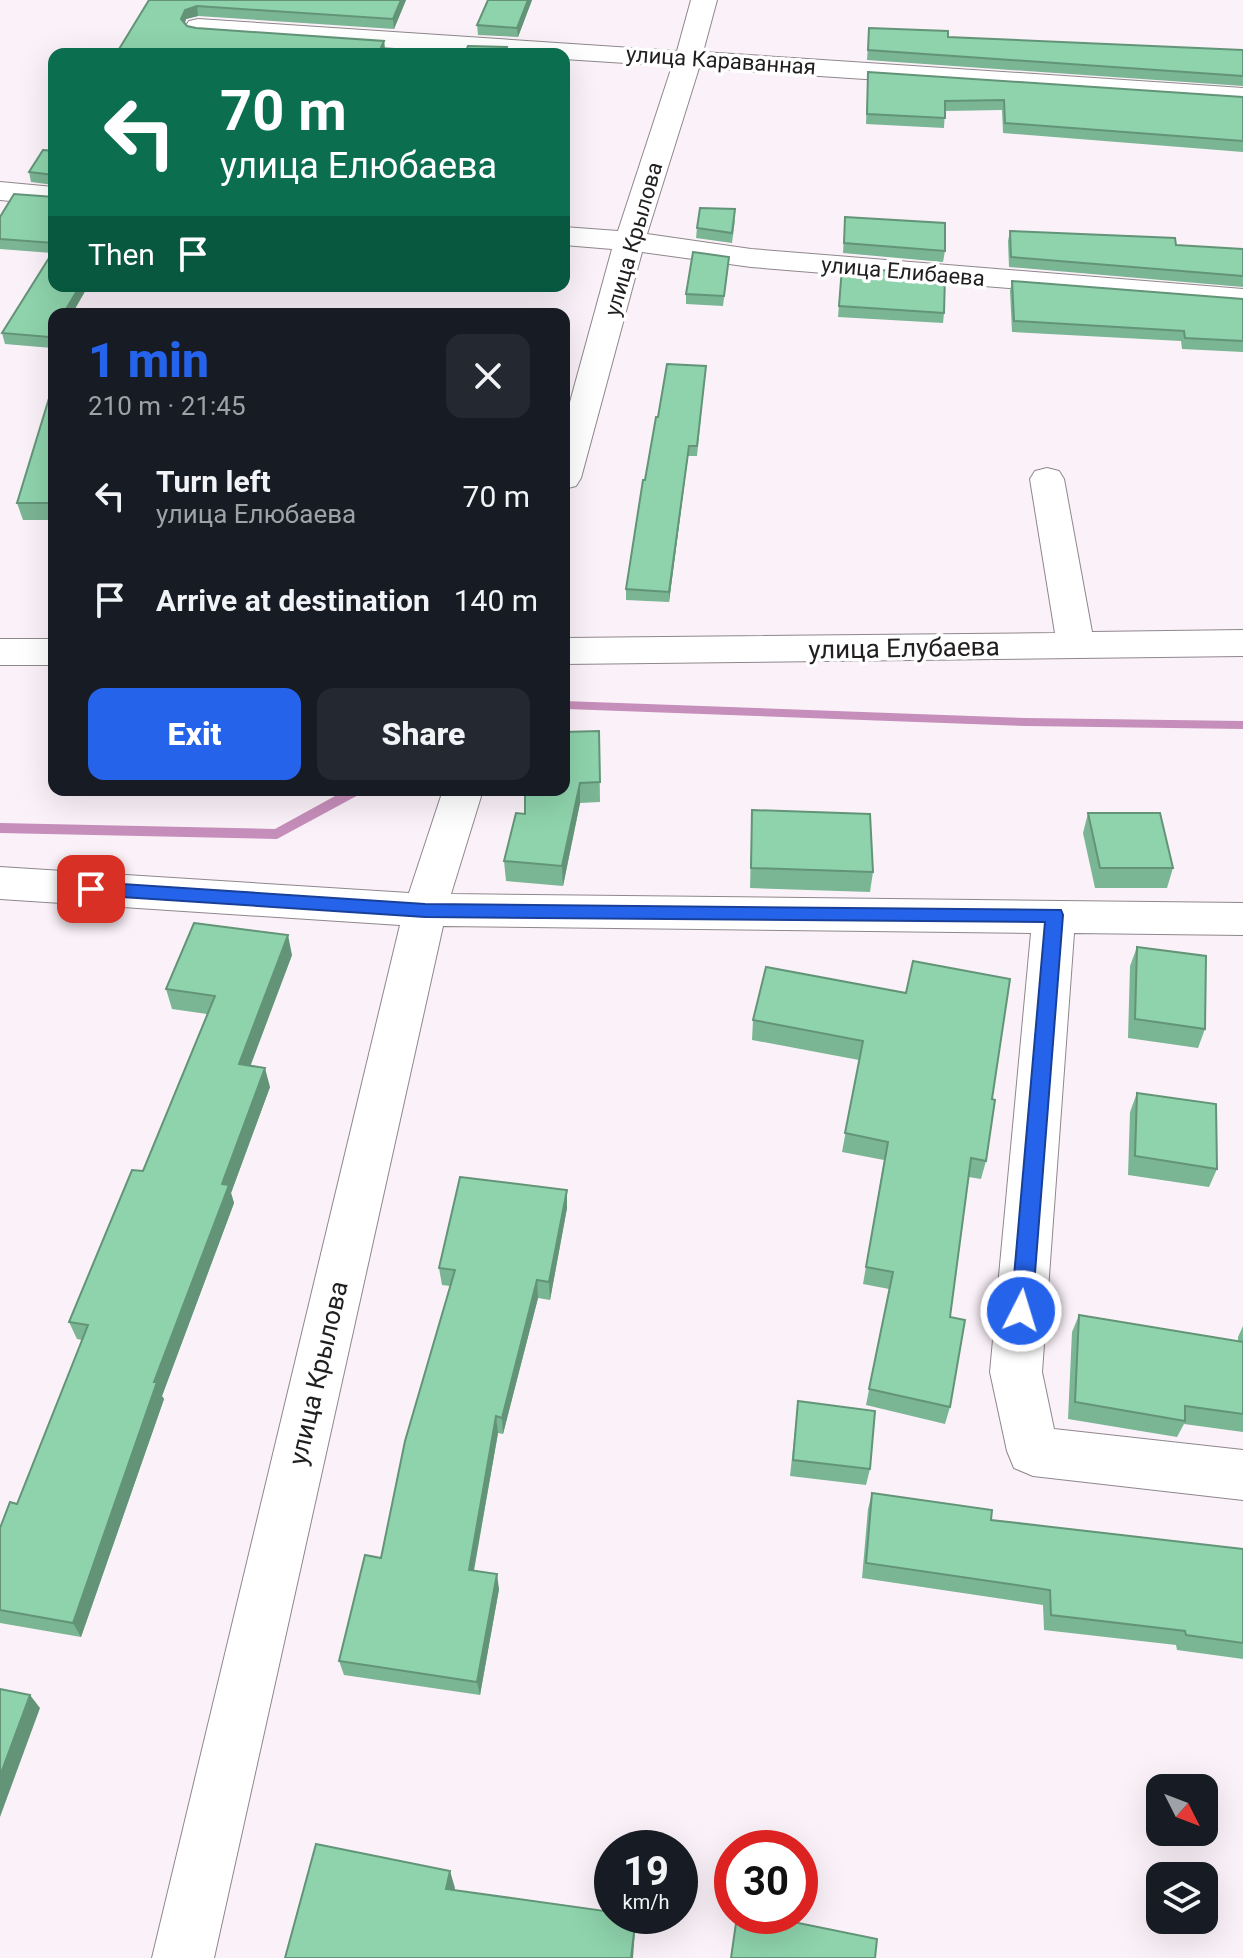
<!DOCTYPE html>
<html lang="en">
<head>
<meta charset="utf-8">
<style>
	:root { --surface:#171b24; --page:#242831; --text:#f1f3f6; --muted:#9ea1a6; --accent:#2563eb }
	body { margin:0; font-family:Roboto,sans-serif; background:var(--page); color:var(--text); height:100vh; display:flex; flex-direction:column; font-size:30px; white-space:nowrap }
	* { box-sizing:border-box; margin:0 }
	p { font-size:26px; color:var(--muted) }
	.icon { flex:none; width:44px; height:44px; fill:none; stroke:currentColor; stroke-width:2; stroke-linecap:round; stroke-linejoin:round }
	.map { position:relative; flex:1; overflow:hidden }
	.panel { position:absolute; left:48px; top:308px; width:522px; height:488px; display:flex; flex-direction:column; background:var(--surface); border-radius:16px; box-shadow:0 8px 32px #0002 }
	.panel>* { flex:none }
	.banner { position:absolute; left:48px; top:48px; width:522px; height:244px; border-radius:16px; box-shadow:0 8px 32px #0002; background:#0b6e4f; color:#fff; overflow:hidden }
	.needle { width:52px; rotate:132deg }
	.tools { position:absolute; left:1146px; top:1774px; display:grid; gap:16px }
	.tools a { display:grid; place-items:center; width:72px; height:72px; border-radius:16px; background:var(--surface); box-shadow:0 8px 32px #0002; font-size:40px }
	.speed { position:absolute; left:594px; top:1830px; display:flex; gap:16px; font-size:40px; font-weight:700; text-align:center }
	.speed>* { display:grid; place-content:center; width:104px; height:104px; border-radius:50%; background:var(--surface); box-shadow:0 8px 32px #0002; line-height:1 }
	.speed small { font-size:20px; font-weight:400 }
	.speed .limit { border:12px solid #d22; background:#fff; color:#111 }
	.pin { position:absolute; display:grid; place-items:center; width:68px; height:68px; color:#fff; margin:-34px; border-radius:16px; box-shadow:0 4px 12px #0006 }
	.me { position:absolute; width:88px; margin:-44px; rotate:5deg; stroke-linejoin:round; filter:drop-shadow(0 0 6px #0008) }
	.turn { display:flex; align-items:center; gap:28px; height:168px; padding:0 40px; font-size:36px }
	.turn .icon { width:104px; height:104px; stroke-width:2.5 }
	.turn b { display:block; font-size:56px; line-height:68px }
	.then { display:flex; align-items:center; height:76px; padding:0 40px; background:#0003; gap:16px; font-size:30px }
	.round { display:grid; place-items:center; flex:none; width:84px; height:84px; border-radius:16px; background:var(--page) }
	.overview { display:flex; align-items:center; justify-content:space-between; height:136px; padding:0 40px }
	h1 { font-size:48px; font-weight:800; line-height:60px; color:var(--accent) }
	.primary-button { display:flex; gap:16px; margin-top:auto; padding:16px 40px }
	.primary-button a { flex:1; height:92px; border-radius:16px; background:var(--accent); color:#fff; font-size:32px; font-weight:800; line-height:92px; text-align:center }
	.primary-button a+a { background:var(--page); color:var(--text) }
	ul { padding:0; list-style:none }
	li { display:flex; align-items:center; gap:24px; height:104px; padding:0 40px }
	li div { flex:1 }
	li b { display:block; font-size:30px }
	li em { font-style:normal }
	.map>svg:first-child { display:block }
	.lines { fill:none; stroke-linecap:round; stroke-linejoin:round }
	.stream { fill:#c68eba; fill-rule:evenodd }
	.street-casing { stroke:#8e878c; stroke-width:2 }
	.street { fill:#fff; fill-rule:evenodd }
	.wall { fill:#7ab594 }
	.shaded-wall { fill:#639478 }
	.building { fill:#8ed3ac; stroke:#639478; stroke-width:2 }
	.route { fill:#2563eb; stroke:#184099; stroke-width:2 }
	.labels { text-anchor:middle; stroke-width:7; stroke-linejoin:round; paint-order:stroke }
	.far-street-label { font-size:22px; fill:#211e20; stroke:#fff }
	.street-label { font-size:26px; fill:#211e20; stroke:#fff }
</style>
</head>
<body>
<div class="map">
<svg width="1243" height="1958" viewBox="0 0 1243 1958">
	<rect width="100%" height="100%" fill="#fbf2f9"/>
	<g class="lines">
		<g class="stream">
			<path d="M564,701L1026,718L1243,721V729L1026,726L566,709H564Z"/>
			<path d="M346,790H363L362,793L277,839L0,833V823L275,829Z"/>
		</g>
		<defs>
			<g id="street">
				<path d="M691,0H717L703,52L1243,88V104L699,68L647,234L751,249L1243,289V307L751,267L642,252L581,478L576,486L564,489V424L612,249L564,245V227L618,231L672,66L564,59V54H486L198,35L189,33L185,27L189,21L198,19L677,51Z"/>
				<path d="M0,182L54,187V205L0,200Z"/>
				<path d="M1047,468L1059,471L1064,479L1092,632L1243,630V656L564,664V638L1055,633L1030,479L1035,471Z"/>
				<rect x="0" y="639" width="54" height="26"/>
				<path d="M443,790H483L451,894L1243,903V935L1074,933L1042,1372L1054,1429L1243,1450V1500L1033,1476L1014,1468L1007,1451L990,1372L1031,933L443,926L214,1958H152L400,925L0,899V867L409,893Z"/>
			</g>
		</defs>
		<use href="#street" class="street-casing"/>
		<use href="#street" class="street"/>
	</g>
	<g class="wall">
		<path d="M149,0H406L394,29L198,16L186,19L185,24L187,26L196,28L384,41L385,50L116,54Z"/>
		<path d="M532,0L518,37L478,35L477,25Z"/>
		<path d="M869,28L948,37L1243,50V86L867,60Z"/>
		<path d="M868,72L1243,97V152L1003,133L1002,110L945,111L944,128L866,124Z"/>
		<path d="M54,151V286H88L72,314H54V344L52,348L5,344L2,333L52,253L0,249V217L54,197V185L31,182L29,172Z"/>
		<path d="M845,217L945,251L943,262L843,253Z"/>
		<path d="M735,220L732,243L696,238L697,228Z"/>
		<path d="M1010,231L1176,245L1243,249V287L1009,267L1008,241Z"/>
		<path d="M729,257L723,306L686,304V294Z"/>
		<path d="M842,267L944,313L943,323L838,317Z"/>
		<path d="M1012,281L1243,299V352L1182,349L1181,341L1012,332L1010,291Z"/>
		<path d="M705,376L697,456H688L669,602L626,600V589L645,480L658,417Z"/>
		<path d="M54,382V520H23L17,503Z"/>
		<path d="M599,731L600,802L580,803L563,886L506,881L504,861L525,814Z"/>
		<path d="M752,810L873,872L870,892L750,888Z"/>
		<path d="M1088,813L1173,868L1167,888H1095L1083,833Z"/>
		<path d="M1137,947L1205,1029L1198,1048L1128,1038L1130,966Z"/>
		<path d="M292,955L250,1066L270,1087L231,1193L234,1203L162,1396L164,1399L81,1637L0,1623V1528L17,1504L82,1340L77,1339L69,1322L143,1171L207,1014L172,1009L166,989Z"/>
		<path d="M766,967L992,1099L986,1161L981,1179L969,1177L950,1317V1407L945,1424L866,1405L889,1289L863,1284L884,1160L842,1152L859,1060L752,1040L753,1020Z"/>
		<path d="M1137,1093L1217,1169L1209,1187L1128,1175L1130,1112Z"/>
		<path d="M567,1190V1208L550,1300L538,1298L503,1434L498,1433L474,1571L499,1589L480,1695L344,1675L339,1661L381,1558L450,1286L442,1285L439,1268Z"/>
		<path d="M1079,1315L1238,1341V1337L1243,1326V1432L1184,1424L1177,1437L1068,1419L1072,1332Z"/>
		<path d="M798,1401L870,1469L866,1485L790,1476Z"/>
		<path d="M872,1493L991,1520L1243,1549V1659L1177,1650L1176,1645L1044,1630L1043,1605L862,1578L868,1509Z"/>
	</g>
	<g class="shaded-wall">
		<path d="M401,0H406L394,29L393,19Z"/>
		<path d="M528,0H532L518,37L517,28Z"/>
		<path d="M197,6L198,16L186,19L182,29L181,19L185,10Z"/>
		<path d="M384,41L385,50L383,54H378Z"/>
		<path d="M80,286H88L72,314H63Z"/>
		<path d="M54,330V344L52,348L49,337Z"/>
		<path d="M689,446L688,456L669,602V592Z"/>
		<path d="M580,783V803L563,886L562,866Z"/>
		<path d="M288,935L292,955L244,1083L239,1064Z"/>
		<path d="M265,1068L270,1087L231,1193L234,1203L162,1396L164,1399L81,1637L73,1623L222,1184Z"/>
		<path d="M567,1190V1208L550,1300L549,1282Z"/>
		<path d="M537,1280L538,1298L503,1434L502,1418Z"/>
		<path d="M496,1416L498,1433L471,1585L469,1570Z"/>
		<path d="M497,1574L499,1589L480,1695L477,1682Z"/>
		<path d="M30,1695L40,1708L0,1817V1776Z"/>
		<path d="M450,1871L455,1888L451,1905L446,1889Z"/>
		<path d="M636,1916L633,1958H631Z"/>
	</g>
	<g class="building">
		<path d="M149,0H401L393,19L197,6L185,10L181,19L187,26L196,28L384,41L378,54H116Z"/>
		<path d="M488,0H528L517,28L477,25Z"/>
		<path d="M869,28L948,31V37L1243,50V76L868,50Z"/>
		<path d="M468,46L507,47L504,54H465Z"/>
		<path d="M868,72L1243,97V141L1005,123L1004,100L945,101V118L867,114Z"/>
		<path d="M43,150L54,151V243L0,239V217L14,194L54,197V175L29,172Z"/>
		<path d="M700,208L735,209L732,233L697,228Z"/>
		<path d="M845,217L945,223V251L844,243Z"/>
		<path d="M1010,231L1175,238L1176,245L1243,249V276L1011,257Z"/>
		<path d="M54,250V286H80L63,314H54V330L49,337L2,333Z"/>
		<path d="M693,252L729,257L724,296L686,294Z"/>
		<path d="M842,267L945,275L944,313L839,306Z"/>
		<path d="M1012,281L1243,299V341L1185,338L1184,331L1014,321Z"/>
		<path d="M667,364L706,366L697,446H689L669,592L626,589L643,480H645L656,417H658Z"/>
		<path d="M54,382V503H17Z"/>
		<path d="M599,731L600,782L580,783L562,866L504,861L516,813L525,814V790H564V732Z"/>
		<path d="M752,810L870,814L873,872L751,868Z"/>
		<path d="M1088,813H1160L1173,868H1100Z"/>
		<path d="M194,923L288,935L239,1064L265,1068L222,1184L229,1185L154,1382H157L73,1623L0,1610V1528L10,1502L17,1504L88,1325L69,1322L132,1170L143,1171L215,996L166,989Z"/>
		<path d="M1137,947L1206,956L1205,1029L1135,1019Z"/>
		<path d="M913,961L1010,979L992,1099L995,1100L986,1161L971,1158L950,1317L965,1320L950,1407L869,1389L893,1272L866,1267L888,1142L845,1133L863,1041L753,1020L766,967L906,993Z"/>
		<path d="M1137,1093L1216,1104L1217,1169L1135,1156Z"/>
		<path d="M460,1177L567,1190L549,1282L537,1280L502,1418L496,1416L469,1570L497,1574L477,1682L339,1661L365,1555L381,1558L405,1441L455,1270L439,1268Z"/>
		<path d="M1079,1315L1243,1342V1414L1185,1406V1421L1075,1402Z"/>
		<path d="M798,1401L875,1411L870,1469L793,1460Z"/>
		<path d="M872,1493L992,1510L991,1520L1243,1549V1643L1186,1635L1185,1631L1051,1615L1050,1590L866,1563Z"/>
		<path d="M0,1689L30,1695L0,1776Z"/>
		<path d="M316,1844L450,1871L446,1889L612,1912V1916H636L631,1958H285Z"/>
		<path d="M737,1916H764L877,1939L875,1958H731Z"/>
	</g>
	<path class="route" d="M91,882L425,904L1061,910L1063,915L1032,1311L1029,1318L1021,1321L1014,1318L1011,1311L1045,922L425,917L91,895L82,889Z"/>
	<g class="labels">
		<g class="far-street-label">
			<text transform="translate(721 60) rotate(4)" y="8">улица Караванная</text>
			<text transform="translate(633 239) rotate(-74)" y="8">улица Крылова</text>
			<text transform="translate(903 271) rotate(5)" y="8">улица Елибаева</text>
		</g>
		<g class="street-label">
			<text transform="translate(904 648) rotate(-1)" y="9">улица Елубаева</text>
			<text transform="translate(318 1373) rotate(-77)" y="9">улица Крылова</text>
		</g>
	</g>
</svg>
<div class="tools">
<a><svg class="needle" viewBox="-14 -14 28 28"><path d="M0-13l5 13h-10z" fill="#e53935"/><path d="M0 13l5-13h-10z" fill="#9ea1a6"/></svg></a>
<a><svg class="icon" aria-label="layers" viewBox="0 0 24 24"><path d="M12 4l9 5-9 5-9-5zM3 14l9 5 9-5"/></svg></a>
</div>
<div class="speed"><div>19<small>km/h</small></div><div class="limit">30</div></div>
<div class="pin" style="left:91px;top:889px;background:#d93025"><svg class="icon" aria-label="arrive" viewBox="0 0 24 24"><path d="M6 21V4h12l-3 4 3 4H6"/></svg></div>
<svg class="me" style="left:1021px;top:1311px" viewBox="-20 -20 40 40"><circle r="17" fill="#2563eb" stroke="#fff" stroke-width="3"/><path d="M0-11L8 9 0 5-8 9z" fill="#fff"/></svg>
<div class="banner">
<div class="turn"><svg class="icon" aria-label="left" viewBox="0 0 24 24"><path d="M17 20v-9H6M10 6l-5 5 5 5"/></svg><div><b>70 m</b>улица Елюбаева</div></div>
<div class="then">Then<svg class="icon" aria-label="arrive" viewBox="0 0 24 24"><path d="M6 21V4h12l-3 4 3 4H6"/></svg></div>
</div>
<section class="panel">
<div class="overview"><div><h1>1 min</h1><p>210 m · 21:45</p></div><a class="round"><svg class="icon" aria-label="close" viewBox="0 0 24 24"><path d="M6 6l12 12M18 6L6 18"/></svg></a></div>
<ul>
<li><svg class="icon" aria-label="left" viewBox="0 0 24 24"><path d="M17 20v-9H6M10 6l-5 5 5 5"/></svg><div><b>Turn left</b><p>улица Елюбаева</p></div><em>70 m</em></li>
<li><svg class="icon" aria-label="arrive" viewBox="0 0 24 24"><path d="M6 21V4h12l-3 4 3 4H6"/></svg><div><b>Arrive at destination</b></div><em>140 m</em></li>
</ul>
<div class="primary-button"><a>Exit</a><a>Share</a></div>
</section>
</div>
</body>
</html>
